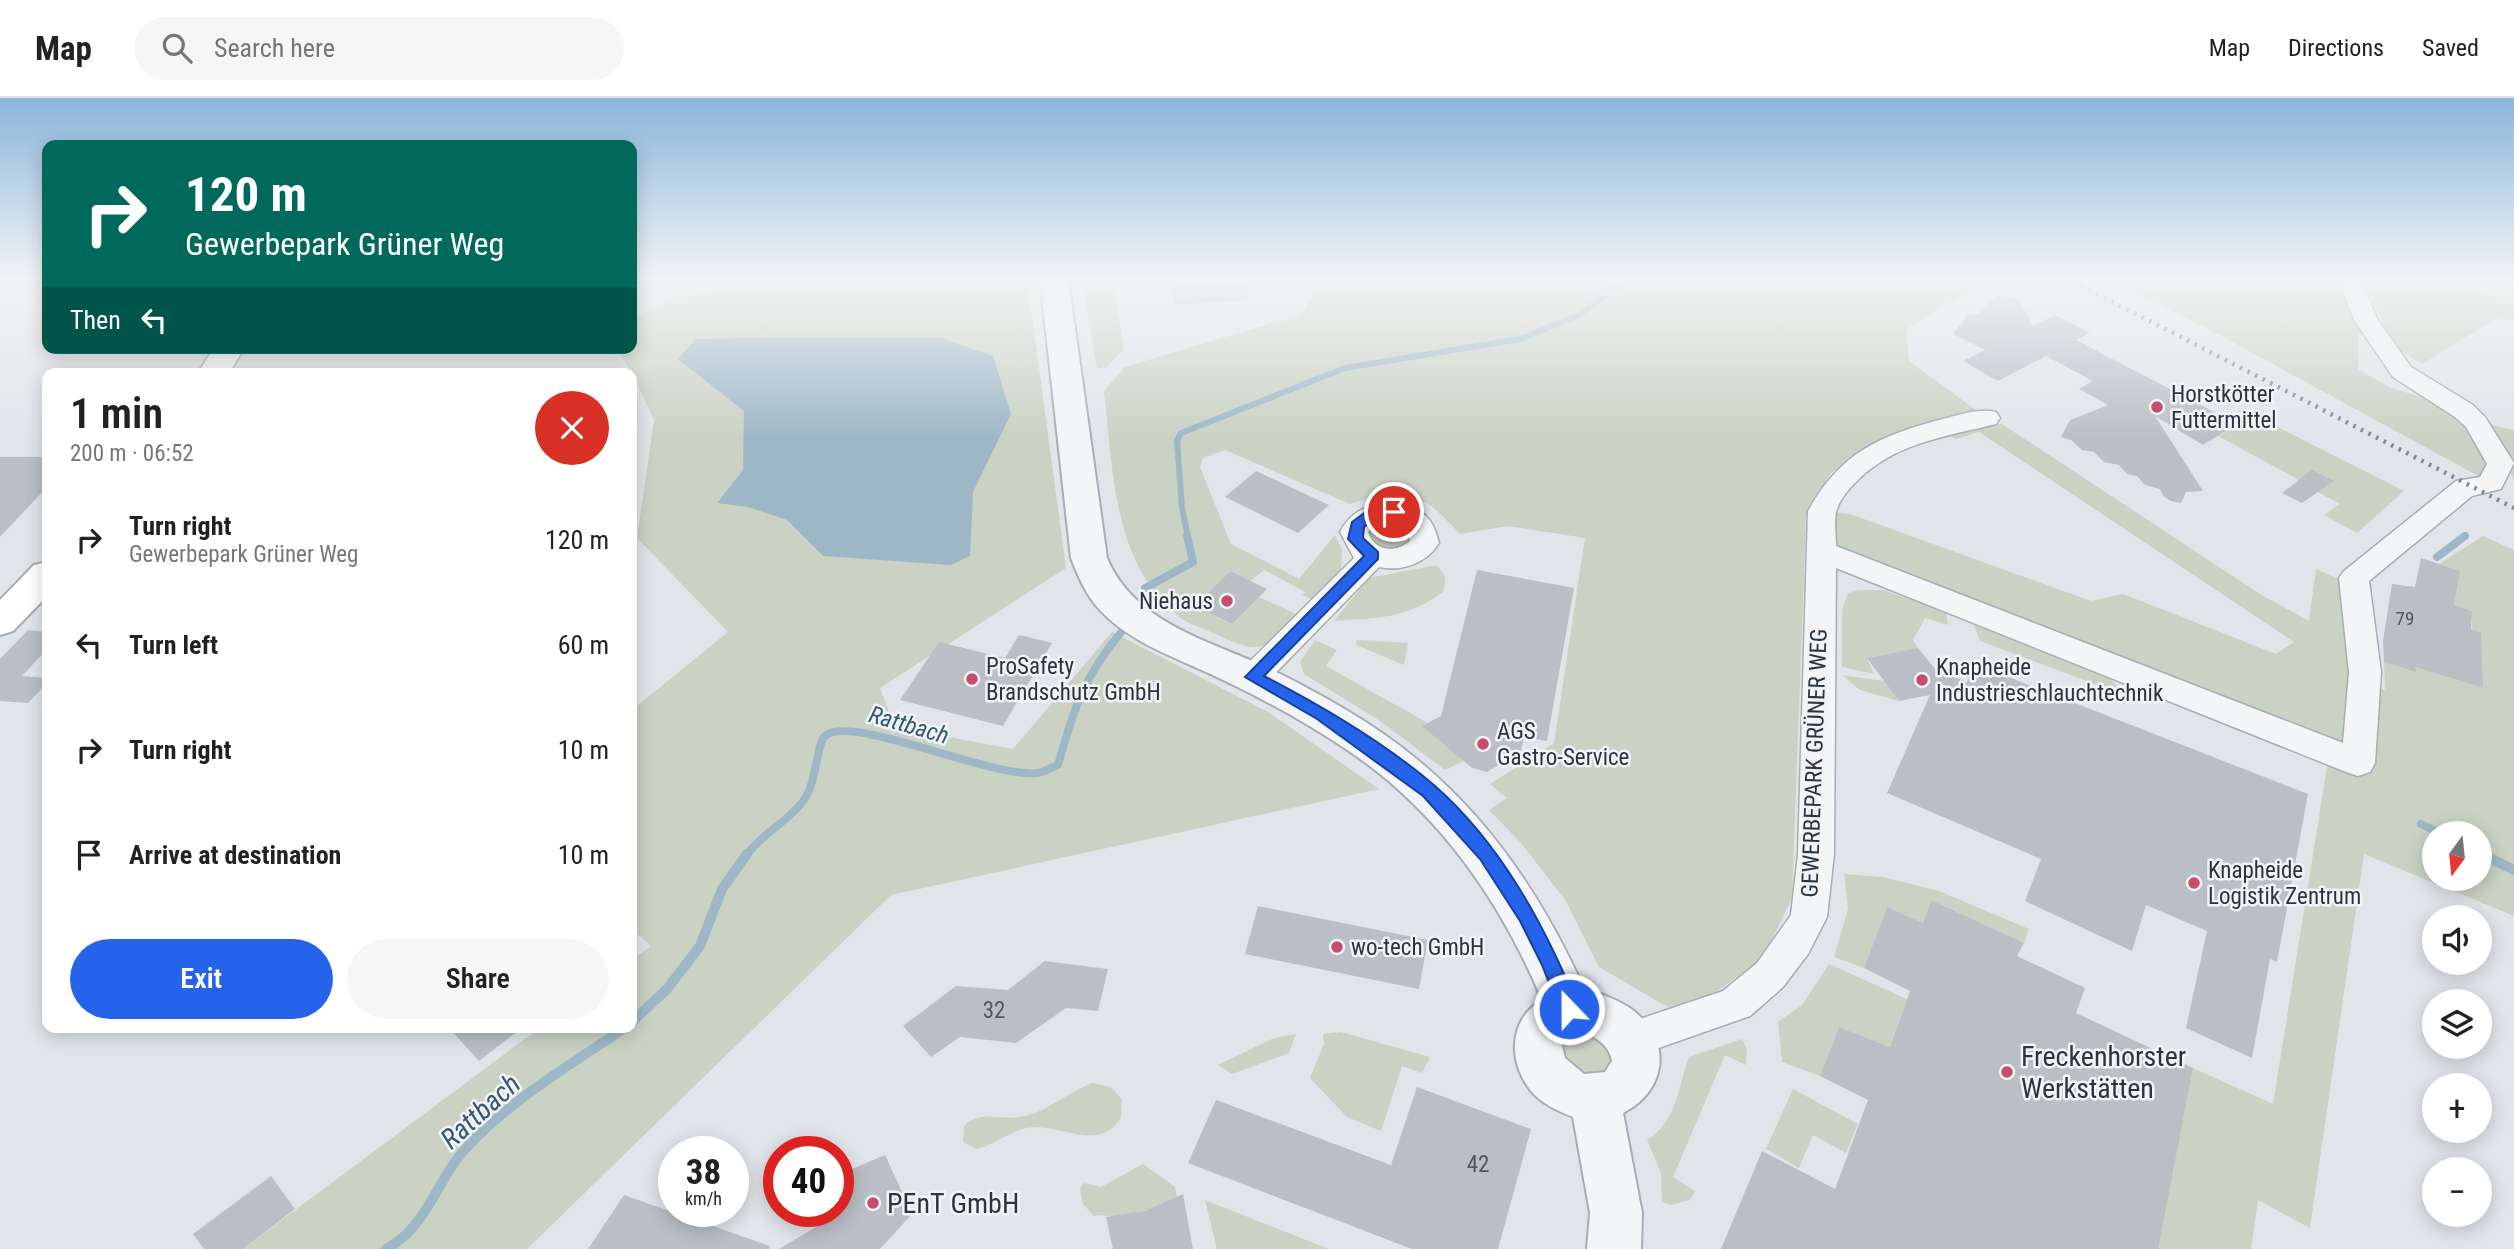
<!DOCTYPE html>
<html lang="en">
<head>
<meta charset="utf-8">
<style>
	:root { --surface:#fff; --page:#f6f6f6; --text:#222; --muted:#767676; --line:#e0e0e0; --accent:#2563eb }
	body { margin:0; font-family:"Roboto Condensed",sans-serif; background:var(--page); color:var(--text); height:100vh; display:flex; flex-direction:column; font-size:26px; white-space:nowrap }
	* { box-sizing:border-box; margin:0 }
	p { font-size:23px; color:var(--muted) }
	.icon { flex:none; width:38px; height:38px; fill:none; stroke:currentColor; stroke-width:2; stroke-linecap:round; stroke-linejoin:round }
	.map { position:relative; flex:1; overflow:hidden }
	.details { position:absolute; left:42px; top:270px; width:595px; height:665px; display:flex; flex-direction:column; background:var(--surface); border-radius:14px; box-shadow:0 4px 18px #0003 }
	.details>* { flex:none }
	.hud { position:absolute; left:42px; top:42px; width:595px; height:214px; border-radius:14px; box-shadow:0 4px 18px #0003; background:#00695c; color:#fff; overflow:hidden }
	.needle { width:46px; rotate:195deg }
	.controls { position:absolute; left:2422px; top:723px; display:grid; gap:14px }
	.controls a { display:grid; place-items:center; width:70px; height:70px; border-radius:50%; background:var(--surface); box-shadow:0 4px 18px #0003; font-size:35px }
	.speed { position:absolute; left:658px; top:1038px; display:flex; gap:14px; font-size:35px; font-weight:700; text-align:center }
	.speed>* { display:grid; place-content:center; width:91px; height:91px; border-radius:50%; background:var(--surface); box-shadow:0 4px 18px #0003; line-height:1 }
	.speed small { font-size:18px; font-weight:400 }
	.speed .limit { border:10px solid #d22; background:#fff; color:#111 }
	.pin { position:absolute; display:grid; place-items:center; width:60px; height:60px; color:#fff; margin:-30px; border:4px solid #fff; border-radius:50%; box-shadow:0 2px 7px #0007 }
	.me { position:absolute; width:77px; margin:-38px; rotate:338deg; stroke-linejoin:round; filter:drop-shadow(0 0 5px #0008) }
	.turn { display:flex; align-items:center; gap:24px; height:147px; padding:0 28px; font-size:32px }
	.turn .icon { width:91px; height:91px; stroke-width:2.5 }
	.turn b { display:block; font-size:49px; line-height:60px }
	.then { display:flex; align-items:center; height:66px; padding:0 28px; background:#0003; gap:14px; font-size:26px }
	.round { display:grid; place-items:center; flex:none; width:74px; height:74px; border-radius:37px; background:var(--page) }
	.overview { display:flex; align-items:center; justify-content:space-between; height:119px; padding:0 28px }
	h1 { font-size:42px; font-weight:600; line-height:52px }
	.primary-button { display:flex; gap:14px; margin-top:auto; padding:14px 28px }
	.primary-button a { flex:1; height:80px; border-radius:42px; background:var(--accent); color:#fff; font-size:28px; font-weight:600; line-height:80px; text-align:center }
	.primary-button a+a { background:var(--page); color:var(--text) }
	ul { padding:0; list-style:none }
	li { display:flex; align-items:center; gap:21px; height:105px; padding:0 28px }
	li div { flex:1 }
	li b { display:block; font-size:26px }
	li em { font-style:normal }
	header { display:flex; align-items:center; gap:42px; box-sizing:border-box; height:98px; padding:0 35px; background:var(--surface); border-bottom:2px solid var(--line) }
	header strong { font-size:33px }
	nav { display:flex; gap:38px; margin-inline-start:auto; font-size:24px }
	.search { width:490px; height:63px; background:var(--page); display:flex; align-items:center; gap:18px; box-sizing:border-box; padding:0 24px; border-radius:38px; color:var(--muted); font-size:26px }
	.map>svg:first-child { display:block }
	.green { fill:#c9d2c3; fill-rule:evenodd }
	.water { fill:#9eb7c7 }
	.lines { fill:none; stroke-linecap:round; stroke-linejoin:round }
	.stream-far2 { stroke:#9eb7c7; stroke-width:6 }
	.stream-far1 { stroke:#9eb7c7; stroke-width:8 }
	.stream { stroke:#9eb7c7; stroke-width:10 }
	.building { fill:#b9bfc5 }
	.minor-casing { stroke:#a6adb3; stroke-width:3 }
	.tertiary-casing { stroke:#a6adb3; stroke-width:4 }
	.secondary-casing { stroke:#a6adb3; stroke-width:4 }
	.minor { fill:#f4f5f7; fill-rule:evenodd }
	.tertiary { fill:#f4f5f7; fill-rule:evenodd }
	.secondary { fill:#fff; fill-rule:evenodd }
	.rail { stroke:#7b8792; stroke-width:4.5; stroke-dasharray:2.5 6; stroke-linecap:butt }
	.route { fill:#2563eb; stroke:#184099; stroke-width:2 }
	.poi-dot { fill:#c74d6f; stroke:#f1f4f6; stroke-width:2.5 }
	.labels { text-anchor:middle; stroke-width:5; stroke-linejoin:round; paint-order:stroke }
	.number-label { font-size:19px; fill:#4e5861 }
	.poi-label { font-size:23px; fill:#2a3540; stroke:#f1f4f6; text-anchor:start }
	.street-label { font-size:23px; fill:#2a3540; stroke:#f1f4f6 }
	.near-number-label { font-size:23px; fill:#4e5861 }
	.water-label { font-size:24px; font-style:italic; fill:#365872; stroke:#f1f4f6 }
	.near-poi-label { font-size:28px; fill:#2a3540; stroke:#f1f4f6; text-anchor:start }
	.near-water-label { font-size:28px; font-style:italic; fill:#365872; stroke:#f1f4f6 }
</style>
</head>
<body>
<header>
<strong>Map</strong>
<div class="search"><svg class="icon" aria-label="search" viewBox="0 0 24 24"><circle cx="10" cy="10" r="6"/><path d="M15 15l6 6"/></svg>Search here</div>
<nav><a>Map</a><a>Directions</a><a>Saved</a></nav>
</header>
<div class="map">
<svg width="2514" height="1151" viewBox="0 0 2514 1151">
	<rect width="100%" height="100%" fill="#e1e5e9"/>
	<g class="green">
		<path d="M791,180H1027L1066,470L880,590L895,629L1013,651L1112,534L1268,614L1379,691L891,797L527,1151H243L541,929H632V862L651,848L632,831V612L728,534L637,440L654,322L632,275L616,250H632V221L669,202Z"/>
		<path d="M1082,180H1108L1113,183L1124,252L1106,269L1097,271Z"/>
		<path d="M1316,180H1978L1987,183L1906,231L1909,263L1987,320L1946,328L2002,326L2260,496L2309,523L2316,471L2354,488L2350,579L2385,592L2384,564L2415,573V569L2483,590C2482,563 2470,540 2472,513L2436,501L2457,485L2460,473L2439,466L2483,438L2514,452V818L2364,756L2310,1130L2258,1102L2251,1151H2157L2193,970L2273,1006L2331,644L1819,452L1822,413L1850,416L2091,503L2123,496L2276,556L2294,544L1979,334L1955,341L1937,330L1884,342L1831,375L1806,419L1792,800L1762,862L1711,897L1671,911L1599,869L1566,803L1521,745L1489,712L1507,700L1490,686L1554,645L1585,440L1508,428L1460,436C1450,426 1439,413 1427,405C1405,392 1372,398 1350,406L1225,352L1203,360L1200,369L1231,446L1299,481L1335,437L1342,452L1341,474L1311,501L1302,497L1306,494L1264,472L1251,483L1232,473L1196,508L1231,526L1259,499L1296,516C1262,553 1263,558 1215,536C1203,530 1187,526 1177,517C1112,463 1113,370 1104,293L1125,269L1302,216L1313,198ZM2434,735H2480V780H2434Z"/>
		<path d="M2106,180H2261L2355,194L2371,229L2358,237V271L2389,289L2464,313L2501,366L2491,385L2216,235Z"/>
		<path d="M2362,180H2426L2514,203V222L2497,220L2422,266L2395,249Z"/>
		<path d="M2256,318L2404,393L2357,435L2324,417L2340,406L2318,394L2333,383L2299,382L2218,338Z"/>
		<path d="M2488,326L2514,332V382Z"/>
		<path d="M1388,422L1397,423L1411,431L1413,442C1394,453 1383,455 1367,438L1368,432L1379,423Z"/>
		<path d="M1437,467L1445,478L1444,493C1407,521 1378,520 1334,523L1369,480Z"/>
		<path d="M1859,492H1883L1946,514L1948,527L1925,520L1913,542L1918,550L1867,560L1874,576L1842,569V512L1848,495Z"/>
		<path d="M1974,527L2105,576L2129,599L1980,543Z"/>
		<path d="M1315,542L1337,552L1326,568L1428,625L1464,663L1445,672L1380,623L1304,576L1300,564Z"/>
		<path d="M1357,542L1408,545L1404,567L1356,547Z"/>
		<path d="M1842,577L1884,583L1899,603L1860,592Z"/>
		<path d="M1844,776L1883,779L1939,793L2029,831L2024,845L1931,802L1923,825L1887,809L1864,870L1834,859L1848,811Z"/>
		<path d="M1829,866L1907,901L1890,949L1839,929L1820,978L1782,964L1778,924L1802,907Z"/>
		<path d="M1588,928L1615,953L1611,972L1592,981L1561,965L1560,938L1567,932Z"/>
		<path d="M1341,934L1430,959L1422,975L1402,968L1381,1033L1347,1019L1310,980L1324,946L1323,936Z"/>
		<path d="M1296,936L1289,955L1232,976L1218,967L1274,940Z"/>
		<path d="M1742,941L1747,952L1746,967L1725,957L1673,1079L1695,1093L1690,1102L1671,1107L1662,1104L1661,1075L1647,1042C1677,1024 1678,988 1689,959Z"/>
		<path d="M1093,985L1111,989L1122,1002L1121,1020C1098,1056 1060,1024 1026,1030C1008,1034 994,1047 977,1051L963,1044L964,1028C980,1011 1003,1024 1025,1018C1050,1012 1069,993 1093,985Z"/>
		<path d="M1793,991L1858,1026L1846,1055L1813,1037L1799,1070L1766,1051Z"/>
		<path d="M1143,1066L1175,1089L1177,1099C1158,1109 1138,1117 1117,1118C1109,1119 1103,1116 1094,1118L1083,1106L1080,1091L1084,1085L1101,1089Z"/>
		<path d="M1205,1102L1329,1151H1217Z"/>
	</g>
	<path class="water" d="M752,240H941L993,258L1011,316L973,394L970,458L951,467L823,458L787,422L748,409L717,405L743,372L744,313L678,261L696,241Z"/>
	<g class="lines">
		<path class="stream-far2" d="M1188,439L1182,410L1177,343L1181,335L1345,270L1520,241L1577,218L1629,180"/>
		<g class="stream-far1">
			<path d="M2437,459L2465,438"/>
			<path d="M1145,490L1193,464L1187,437"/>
			<path d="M2421,726L2440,735"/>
			<path d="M2480,755L2485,758"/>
			<path d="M746,758C761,736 788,724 804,702C817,684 816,647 825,638C850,615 993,681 1038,675C1044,674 1052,669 1058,667C1074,610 1084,578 1123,532"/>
		</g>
		<g class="stream">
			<path d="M2482,756L2514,772"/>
			<path d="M632,924L667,891L700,848L722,791L747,756"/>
			<path d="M386,1151C427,1130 437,1080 468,1048C513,1000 572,966 626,929"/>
		</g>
	</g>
	<g class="building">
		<path d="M1169,180H1244L1249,202L1174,207Z"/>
		<path d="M1997,197L2019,201L2033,228L2055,217L2090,235L2076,242L2237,326L2203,347L2155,318L2203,393L2186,394L2181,405L2171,403L2163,398L2160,391L2145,387L2137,378L2127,376L2119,367L2104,364L2094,354L2082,352L2071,342L2061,339L2070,322L2108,307L2079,291L2093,283L2046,258L1998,283L1963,263L1985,252L1953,236L1968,217L1979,216Z"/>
		<path d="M0,359H47V389L0,439Z"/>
		<path d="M2312,372L2334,383L2302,405L2282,395Z"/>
		<path d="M1256,373L1329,407L1298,435L1225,399Z"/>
		<path d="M2421,460L2460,473L2454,507L2472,513L2471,531L2481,535L2483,590L2415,569L2416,574L2384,564L2383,543L2392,486L2415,489Z"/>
		<path d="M1477,472L1574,490L1547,643L1524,639L1521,653L1487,674L1472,670L1422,628L1441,618Z"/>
		<path d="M1231,473L1267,491L1232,526L1195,508Z"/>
		<path d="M28,532L47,534V551L22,578L47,580V585L28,605L0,603V561Z"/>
		<path d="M1019,537L1052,545L1003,628L900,602L939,544L1005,560Z"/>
		<path d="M1918,550L1936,572L1967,584L1975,566L2308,696L2277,864L2270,861L2252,960L2186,930L2207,833L2146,807L2132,853L2025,803L2041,761L1887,695L1930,597L1899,603L1867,560Z"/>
		<path d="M1931,802L2024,845L2017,858L2085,890L2076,915L2193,970L2158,1151H1721L1762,1053L1835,1091L1868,1002L1820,978L1839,929L1890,949L1910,893L1864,870L1887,809L1923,825Z"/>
		<path d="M1258,808L1428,842L1419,891L1245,856Z"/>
		<path d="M1045,863L1108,871L1098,913L1066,910L1016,945L960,939L931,959L903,928L956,888L1008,892Z"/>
		<path d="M448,929H523L479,963Z"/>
		<path d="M1417,989L1531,1031L1498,1151H1412L1188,1065L1216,1002L1391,1067Z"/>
		<path d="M885,1057L912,1116L880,1151H779L823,1125L817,1113H838V1077Z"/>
		<path d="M271,1078L295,1111L243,1151H204L193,1136Z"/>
		<path d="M1183,1096L1193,1151H1113L1106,1119L1145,1113Z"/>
		<path d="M624,1097L770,1148L769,1151H588Z"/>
	</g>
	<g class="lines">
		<defs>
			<g id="minor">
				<path d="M2338,180H2360L2378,222L2411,269L2473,307L2485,319L2514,365L2501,391L2472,398L2369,483L2381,574L2375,665L2370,674L2358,678L2346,674L1836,470L1834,756L1827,819L1808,856L1783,889L1750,918L1630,960L1616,955L1610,942L1616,929L1723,893L1757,865L1791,817L1798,756L1808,413C1840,355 1880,337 1943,321C1959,317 1979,310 1996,314L2000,320L1996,326C1944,339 1892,345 1853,387C1846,394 1838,405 1836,415C1834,425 1836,437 1836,448L2343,645L2349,574L2339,480L2344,473L2456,383L2480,379L2487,366L2466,329L2455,319L2393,279L2354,222Z"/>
				<path d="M1382,405C1414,409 1431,410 1439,445C1427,465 1402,474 1379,469L1264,587L1253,591L1242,587L1237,579L1242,571L1354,460L1340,434C1350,415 1362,410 1382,405ZM1382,423L1398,425L1408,432L1410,443C1395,455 1375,454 1368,434Z"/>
			</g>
			<path id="tertiary" d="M1040,180H1068L1107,460C1134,525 1210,543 1268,570C1307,589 1344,609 1379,633C1474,697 1538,788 1584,891C1601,896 1620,902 1634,913C1673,945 1666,993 1623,1015L1642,1115L1641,1151H1587L1590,1115L1573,1019C1558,1013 1542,1006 1531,993C1508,964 1508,922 1542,902C1501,803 1438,713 1349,653C1307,625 1264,601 1219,580C1178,560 1131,546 1099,511C1086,497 1078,478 1071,460ZM1574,933C1591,935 1609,945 1612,963L1605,974L1584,976L1565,960L1561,943Z"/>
			<g id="secondary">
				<path d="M214,250H244L229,275H198Z"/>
				<path d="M47,464V498L13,533L0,537V502L34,467Z"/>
			</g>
		</defs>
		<use href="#minor" class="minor-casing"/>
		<use href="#tertiary" class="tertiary-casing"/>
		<use href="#secondary" class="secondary-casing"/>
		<use href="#minor" class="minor"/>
		<use href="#tertiary" class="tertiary"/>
		<use href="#secondary" class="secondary"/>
		<path class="rail" d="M2066,180L2514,410"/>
	</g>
	<linearGradient id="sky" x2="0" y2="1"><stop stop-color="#8ab5db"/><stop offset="0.53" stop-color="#f2f3f5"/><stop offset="1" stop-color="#f2f3f5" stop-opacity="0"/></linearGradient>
	<rect width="2514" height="341" fill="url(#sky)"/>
	<path class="route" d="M1394,410L1399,411V418L1375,421L1364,429L1363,440L1378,454V461L1264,578C1324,609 1384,644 1435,688C1502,747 1546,830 1579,911L1576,918L1569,920L1562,918L1542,867L1520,823L1480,761L1423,698L1317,621L1245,579L1364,458L1348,441L1352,424L1367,413Z"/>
	<g class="poi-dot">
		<circle cx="2157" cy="309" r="7"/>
		<circle cx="1227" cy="503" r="7"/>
		<circle cx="972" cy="581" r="7"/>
		<circle cx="1922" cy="582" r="7"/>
		<circle cx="1483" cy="646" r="7"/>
		<circle cx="2194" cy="785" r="7"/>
		<circle cx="1337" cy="849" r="7"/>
		<circle cx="2007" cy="974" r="7"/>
		<circle cx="873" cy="1105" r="7"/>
	</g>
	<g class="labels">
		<g class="number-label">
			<text x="2405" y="527">79</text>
		</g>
		<g class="poi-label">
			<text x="2171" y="304">Horstkötter<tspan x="2171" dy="26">Futtermittel</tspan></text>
			<text x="1213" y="511" text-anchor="end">Niehaus</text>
			<text x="986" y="576">ProSafety<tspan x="986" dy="26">Brandschutz GmbH</tspan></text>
			<text x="1936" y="577">Knapheide<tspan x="1936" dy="26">Industrieschlauchtechnik</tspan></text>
			<text x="1497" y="641">AGS<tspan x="1497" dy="26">Gastro-Service</tspan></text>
			<text x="2208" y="780">Knapheide<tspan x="2208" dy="26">Logistik Zentrum</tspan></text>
			<text x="1351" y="857">wo-tech GmbH</text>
		</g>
		<g class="street-label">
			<text transform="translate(1814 665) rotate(-88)" y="8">GEWERBEPARK GRÜNER WEG</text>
		</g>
		<g class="near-number-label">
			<text x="994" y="920">32</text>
			<text x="1478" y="1074">42</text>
		</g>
		<g class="water-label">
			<text transform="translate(909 627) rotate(16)" y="8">Rattbach</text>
		</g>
		<g class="near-poi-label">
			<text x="2021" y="968">Freckenhorster<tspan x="2021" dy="32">Werkstätten</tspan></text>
			<text x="887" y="1115">PEnT GmbH</text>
		</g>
		<g class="near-water-label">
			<text transform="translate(480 1013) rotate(-42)" y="10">Rattbach</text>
		</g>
	</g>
</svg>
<div class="controls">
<a><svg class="needle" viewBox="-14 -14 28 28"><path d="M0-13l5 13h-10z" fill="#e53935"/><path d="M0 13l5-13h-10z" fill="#767676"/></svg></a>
<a><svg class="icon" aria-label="sound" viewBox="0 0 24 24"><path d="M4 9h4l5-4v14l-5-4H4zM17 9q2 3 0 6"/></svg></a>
<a><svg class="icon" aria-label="layers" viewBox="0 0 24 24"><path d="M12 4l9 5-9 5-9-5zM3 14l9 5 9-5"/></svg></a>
<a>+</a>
<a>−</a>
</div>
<div class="speed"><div>38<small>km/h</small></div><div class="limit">40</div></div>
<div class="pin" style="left:1394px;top:414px;background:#d93025"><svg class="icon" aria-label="arrive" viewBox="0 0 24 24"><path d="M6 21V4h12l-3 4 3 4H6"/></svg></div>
<svg class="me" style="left:1569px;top:911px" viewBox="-20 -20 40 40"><circle r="17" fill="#2563eb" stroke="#fff" stroke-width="3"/><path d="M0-11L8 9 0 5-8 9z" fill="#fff"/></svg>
<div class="hud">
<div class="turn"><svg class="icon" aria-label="right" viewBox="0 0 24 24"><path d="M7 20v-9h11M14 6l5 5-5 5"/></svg><div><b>120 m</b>Gewerbepark Grüner Weg</div></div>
<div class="then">Then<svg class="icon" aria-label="left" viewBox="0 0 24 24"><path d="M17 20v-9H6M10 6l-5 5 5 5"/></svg></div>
</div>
<section class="details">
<div class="overview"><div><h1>1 min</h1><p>200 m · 06:52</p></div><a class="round" style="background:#d93025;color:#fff"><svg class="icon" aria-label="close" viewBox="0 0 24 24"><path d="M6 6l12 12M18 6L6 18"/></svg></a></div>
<ul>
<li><svg class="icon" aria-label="right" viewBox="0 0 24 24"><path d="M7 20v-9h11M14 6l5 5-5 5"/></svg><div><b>Turn right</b><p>Gewerbepark Grüner Weg</p></div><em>120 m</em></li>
<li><svg class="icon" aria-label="left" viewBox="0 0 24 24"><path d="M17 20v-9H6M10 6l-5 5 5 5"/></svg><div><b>Turn left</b></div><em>60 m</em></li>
<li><svg class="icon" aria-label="right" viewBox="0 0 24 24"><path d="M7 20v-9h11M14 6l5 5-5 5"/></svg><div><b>Turn right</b></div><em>10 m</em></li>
<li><svg class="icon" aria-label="arrive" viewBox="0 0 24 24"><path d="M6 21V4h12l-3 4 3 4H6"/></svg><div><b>Arrive at destination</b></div><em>10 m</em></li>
</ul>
<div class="primary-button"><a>Exit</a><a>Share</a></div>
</section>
</div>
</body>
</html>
